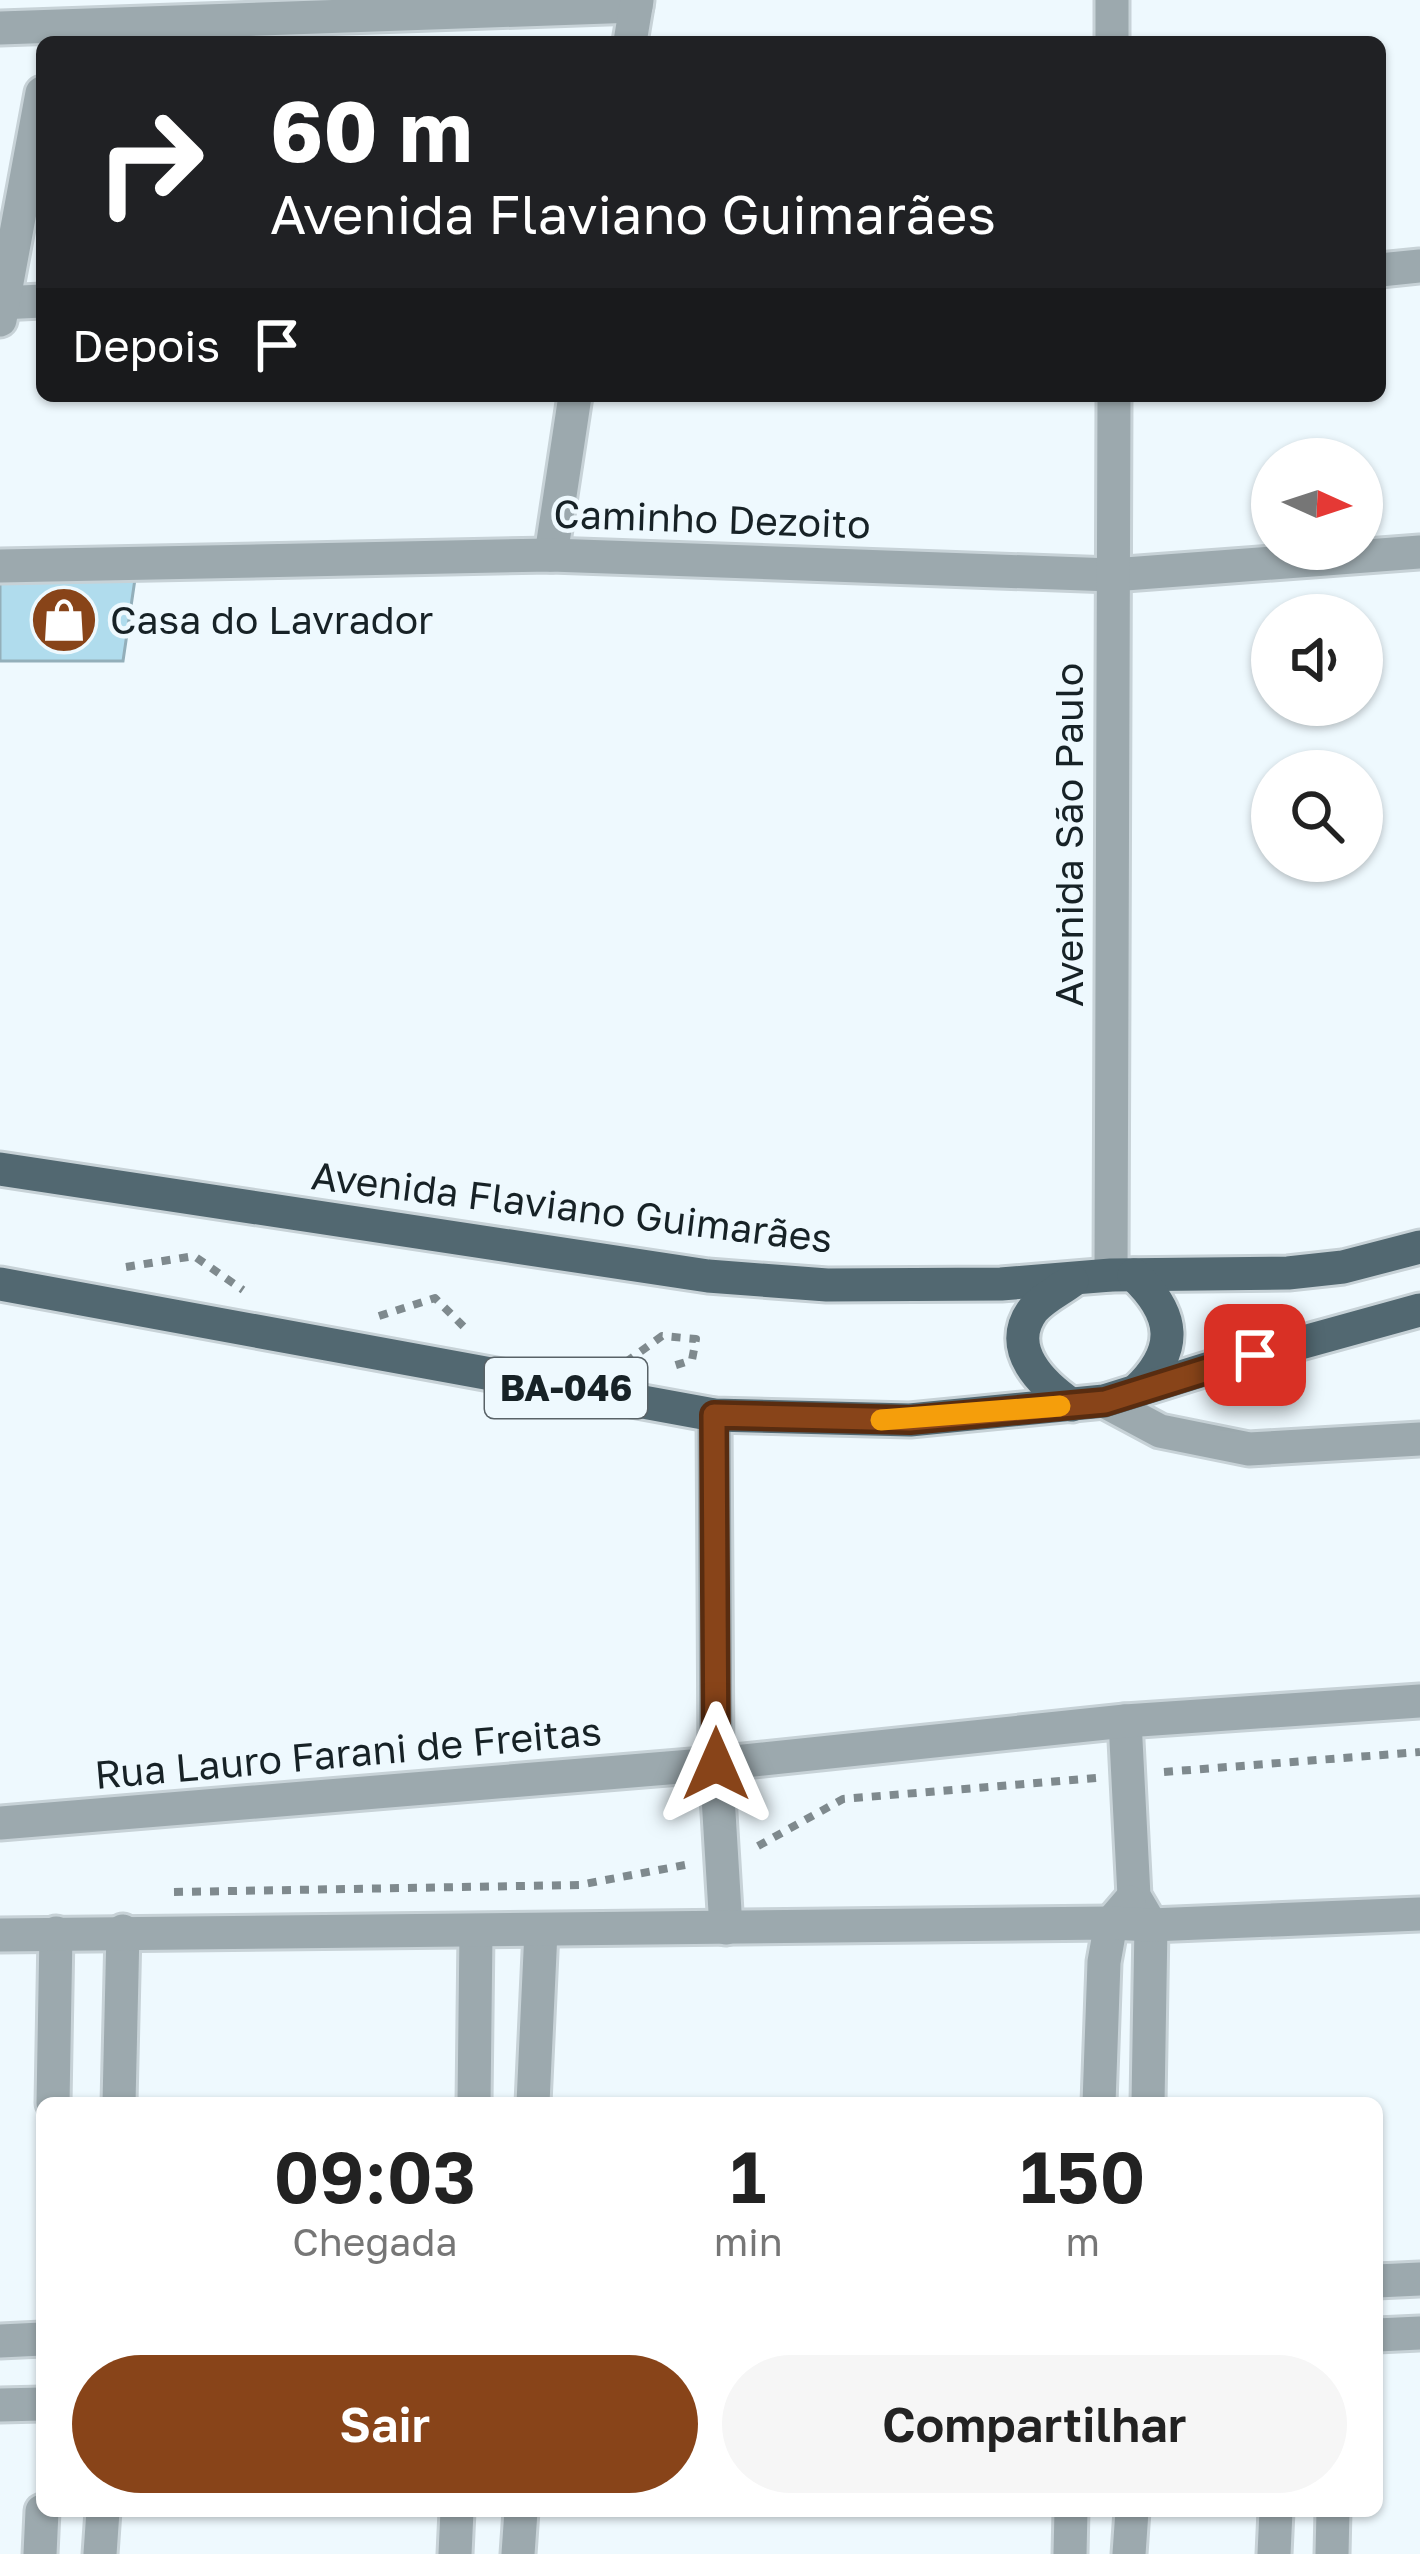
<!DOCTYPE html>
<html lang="pt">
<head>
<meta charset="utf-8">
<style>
	:root { --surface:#fff; --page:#f6f6f6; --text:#222; --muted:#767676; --accent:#884419 }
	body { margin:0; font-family:"Golos Text",sans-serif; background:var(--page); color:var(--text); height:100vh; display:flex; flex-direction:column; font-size:45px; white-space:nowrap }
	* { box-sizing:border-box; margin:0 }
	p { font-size:39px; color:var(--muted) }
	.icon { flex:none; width:66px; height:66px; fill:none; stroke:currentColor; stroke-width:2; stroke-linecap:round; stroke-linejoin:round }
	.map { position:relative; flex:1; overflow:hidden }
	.details { position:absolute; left:36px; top:2097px; width:1347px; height:420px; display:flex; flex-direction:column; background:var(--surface); border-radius:18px; box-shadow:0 3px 9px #0004 }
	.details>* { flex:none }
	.banner { position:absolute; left:36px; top:36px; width:1350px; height:366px; border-radius:18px; box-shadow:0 3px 9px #0004; background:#202124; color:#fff; overflow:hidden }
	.needle { width:78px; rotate:93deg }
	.tools { position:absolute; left:1251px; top:438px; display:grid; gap:24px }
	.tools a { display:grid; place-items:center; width:132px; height:132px; border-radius:50%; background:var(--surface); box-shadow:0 3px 9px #0004; font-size:60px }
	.pin { position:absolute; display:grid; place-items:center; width:102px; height:102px; color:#fff; margin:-51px; border-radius:24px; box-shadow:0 6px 18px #0006 }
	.me { position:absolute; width:132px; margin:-66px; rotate:0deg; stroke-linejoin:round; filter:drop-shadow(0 0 9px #0008) }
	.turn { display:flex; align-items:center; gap:42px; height:252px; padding:0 36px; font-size:54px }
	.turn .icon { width:156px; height:156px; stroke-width:2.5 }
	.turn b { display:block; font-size:84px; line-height:102px }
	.then { display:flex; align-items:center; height:114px; padding:0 36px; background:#0003; gap:24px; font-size:45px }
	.eta { display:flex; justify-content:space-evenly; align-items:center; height:204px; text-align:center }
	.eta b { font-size:72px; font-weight:600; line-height:84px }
	.action { display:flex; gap:24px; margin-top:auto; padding:24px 36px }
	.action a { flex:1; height:138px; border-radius:72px; background:var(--accent); color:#fff; font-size:48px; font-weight:600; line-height:138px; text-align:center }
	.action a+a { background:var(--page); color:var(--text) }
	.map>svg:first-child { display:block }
	.building { fill:#b0dced; stroke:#93afba; stroke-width:3 }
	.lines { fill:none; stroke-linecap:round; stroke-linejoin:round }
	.minor-casing { stroke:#c7d2d7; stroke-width:39 }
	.tertiary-casing { stroke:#c7d2d7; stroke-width:39 }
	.primary-casing { stroke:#c7d2d7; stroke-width:39 }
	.path { stroke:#7f8a8e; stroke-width:8; stroke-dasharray:9 9; stroke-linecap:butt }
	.minor { stroke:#9ca9ae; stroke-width:33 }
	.tertiary { stroke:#9ca9ae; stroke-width:33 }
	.primary { stroke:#526871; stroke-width:33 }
	.route-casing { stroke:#582c10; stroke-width:30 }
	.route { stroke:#884419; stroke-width:21 }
	.slow { stroke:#f59e0b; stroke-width:21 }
	.labels { text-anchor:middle; stroke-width:9; stroke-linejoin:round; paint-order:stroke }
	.shield { fill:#eef9fe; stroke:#586267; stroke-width:3 }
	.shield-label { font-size:36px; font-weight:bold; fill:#172226 }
	.street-label { font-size:39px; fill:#172226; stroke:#eef9fe }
	.poi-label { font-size:39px; fill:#172226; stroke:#eef9fe; text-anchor:start }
</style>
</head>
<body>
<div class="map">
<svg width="1420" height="2554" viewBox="0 0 1420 2554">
	<rect width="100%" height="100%" fill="#eef9fe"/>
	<path class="building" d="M0,578L135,579L123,661H0Z"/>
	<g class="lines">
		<defs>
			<g id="minor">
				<path d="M0,28L636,6"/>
				<path d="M630,42L637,0"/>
				<path d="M1380,270L1420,266"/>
				<path d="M0,303L42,301"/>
				<path d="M0,320L42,93"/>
				<path d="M551,555L575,396"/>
				<path d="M0,566L551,555L1112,575L1420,552"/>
				<path d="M1104,1401L1160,1431L1249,1449L1420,1439"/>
				<path d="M714,1415L716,1764L726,1928"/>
				<path d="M1125,1721L1134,1896L1151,1925L1148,2103"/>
				<path d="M53,2103L56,1933"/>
				<path d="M119,2103L123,1931"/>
				<path d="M474,2103L476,1932"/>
				<path d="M533,2103L541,1931"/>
				<path d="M1099,2103L1104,1962L1111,1923L1129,1902"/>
				<path d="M40,2554L42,2511"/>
				<path d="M100,2554L103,2511"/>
				<path d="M455,2554L457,2511"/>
				<path d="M518,2554L521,2511"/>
				<path d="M1070,2554L1071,2511"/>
				<path d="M1129,2554L1132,2511"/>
				<path d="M1274,2554L1276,2511"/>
				<path d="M1332,2554L1333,2511"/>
			</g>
			<g id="tertiary">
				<path d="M1112,0V42"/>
				<path d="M1111,1275L1114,396"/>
				<path d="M0,1823L716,1764L1125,1721L1420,1701"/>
				<path d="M0,1935L1111,1923L1151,1925L1420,1914"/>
				<path d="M1377,2281L1420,2279"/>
				<path d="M1377,2335L1420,2333"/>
				<path d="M0,2341L42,2339"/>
				<path d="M0,2405L42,2404"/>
			</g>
			<g id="primary">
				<path d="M0,1169L708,1276L827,1285L1001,1284L1111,1275L1288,1273L1343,1267L1420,1247"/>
				<path d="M1134,1275C1176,1315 1179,1350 1137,1390"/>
				<path d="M0,1284L714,1415L910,1420L1104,1401L1213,1367L1420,1310"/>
				<path d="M1072,1405C1043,1385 1004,1349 1033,1310C1043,1298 1060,1290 1072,1281"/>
			</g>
		</defs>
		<use href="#minor" class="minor-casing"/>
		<use href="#tertiary" class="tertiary-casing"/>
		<use href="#primary" class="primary-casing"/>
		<g class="path">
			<path d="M126,1267L194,1256L243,1290"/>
			<path d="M379,1316L435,1298L468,1331"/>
			<path d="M626,1362L662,1336L696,1339L692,1360L670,1367"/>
			<path d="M1164,1772L1420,1752"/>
			<path d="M758,1846L843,1799L1096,1778"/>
			<path d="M174,1892L579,1885L685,1865"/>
		</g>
		<use href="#minor" class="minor"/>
		<use href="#tertiary" class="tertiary"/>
		<use href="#primary" class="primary"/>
	</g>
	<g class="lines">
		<defs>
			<path id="route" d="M716,1764L714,1415L910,1420L1072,1405L1105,1402L1255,1355"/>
		</defs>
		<use href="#route" class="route-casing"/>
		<use href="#route" class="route"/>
		<path class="slow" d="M881,1420L1060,1406"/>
	</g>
	<defs>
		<symbol id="shop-disc" viewBox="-11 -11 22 22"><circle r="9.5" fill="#884419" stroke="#eef9fe"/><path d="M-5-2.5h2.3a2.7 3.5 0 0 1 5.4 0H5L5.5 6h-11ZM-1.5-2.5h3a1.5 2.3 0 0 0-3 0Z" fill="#fff"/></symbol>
	</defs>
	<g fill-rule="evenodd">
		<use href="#shop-disc" x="26" y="582" width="76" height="76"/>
	</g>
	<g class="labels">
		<rect class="shield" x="485" y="1358" width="162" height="60" rx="9"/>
		<g class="shield-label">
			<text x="566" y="1401">BA-046</text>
		</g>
		<g class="street-label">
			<text transform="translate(712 519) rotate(2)" y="14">Caminho Dezoito</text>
			<text transform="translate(1069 835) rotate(-90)" y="14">Avenida São Paulo</text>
			<text transform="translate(572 1207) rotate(7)" y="14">Avenida Flaviano Guimarães</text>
			<text transform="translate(348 1753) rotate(-5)" y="14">Rua Lauro Farani de Freitas</text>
		</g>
		<g class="poi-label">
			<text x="110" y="634">Casa do Lavrador</text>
		</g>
	</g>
</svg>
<div class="tools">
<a><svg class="needle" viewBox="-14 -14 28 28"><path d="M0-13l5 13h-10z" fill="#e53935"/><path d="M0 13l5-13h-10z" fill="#767676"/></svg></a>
<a><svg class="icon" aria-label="sound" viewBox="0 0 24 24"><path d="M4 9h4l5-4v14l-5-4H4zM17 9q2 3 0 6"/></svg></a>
<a><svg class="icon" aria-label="search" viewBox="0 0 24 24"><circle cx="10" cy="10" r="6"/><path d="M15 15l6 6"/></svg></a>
</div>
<div class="pin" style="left:1255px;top:1355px;background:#d93025"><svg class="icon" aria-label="arrive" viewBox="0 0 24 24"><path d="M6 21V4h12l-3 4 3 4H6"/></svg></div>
<svg class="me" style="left:716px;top:1764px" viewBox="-20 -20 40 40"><path d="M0-17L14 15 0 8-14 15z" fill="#884419" stroke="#fff" stroke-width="4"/></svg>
<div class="banner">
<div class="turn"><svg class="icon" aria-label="right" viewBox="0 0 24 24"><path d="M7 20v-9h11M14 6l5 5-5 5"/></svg><div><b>60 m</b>Avenida Flaviano Guimarães</div></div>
<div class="then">Depois<svg class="icon" aria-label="arrive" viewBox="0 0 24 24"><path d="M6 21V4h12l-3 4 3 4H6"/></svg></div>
</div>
<section class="details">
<div class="eta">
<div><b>09:03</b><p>Chegada</p></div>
<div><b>1</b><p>min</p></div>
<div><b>150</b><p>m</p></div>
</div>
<div class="action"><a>Sair</a><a>Compartilhar</a></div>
</section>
</div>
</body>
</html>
